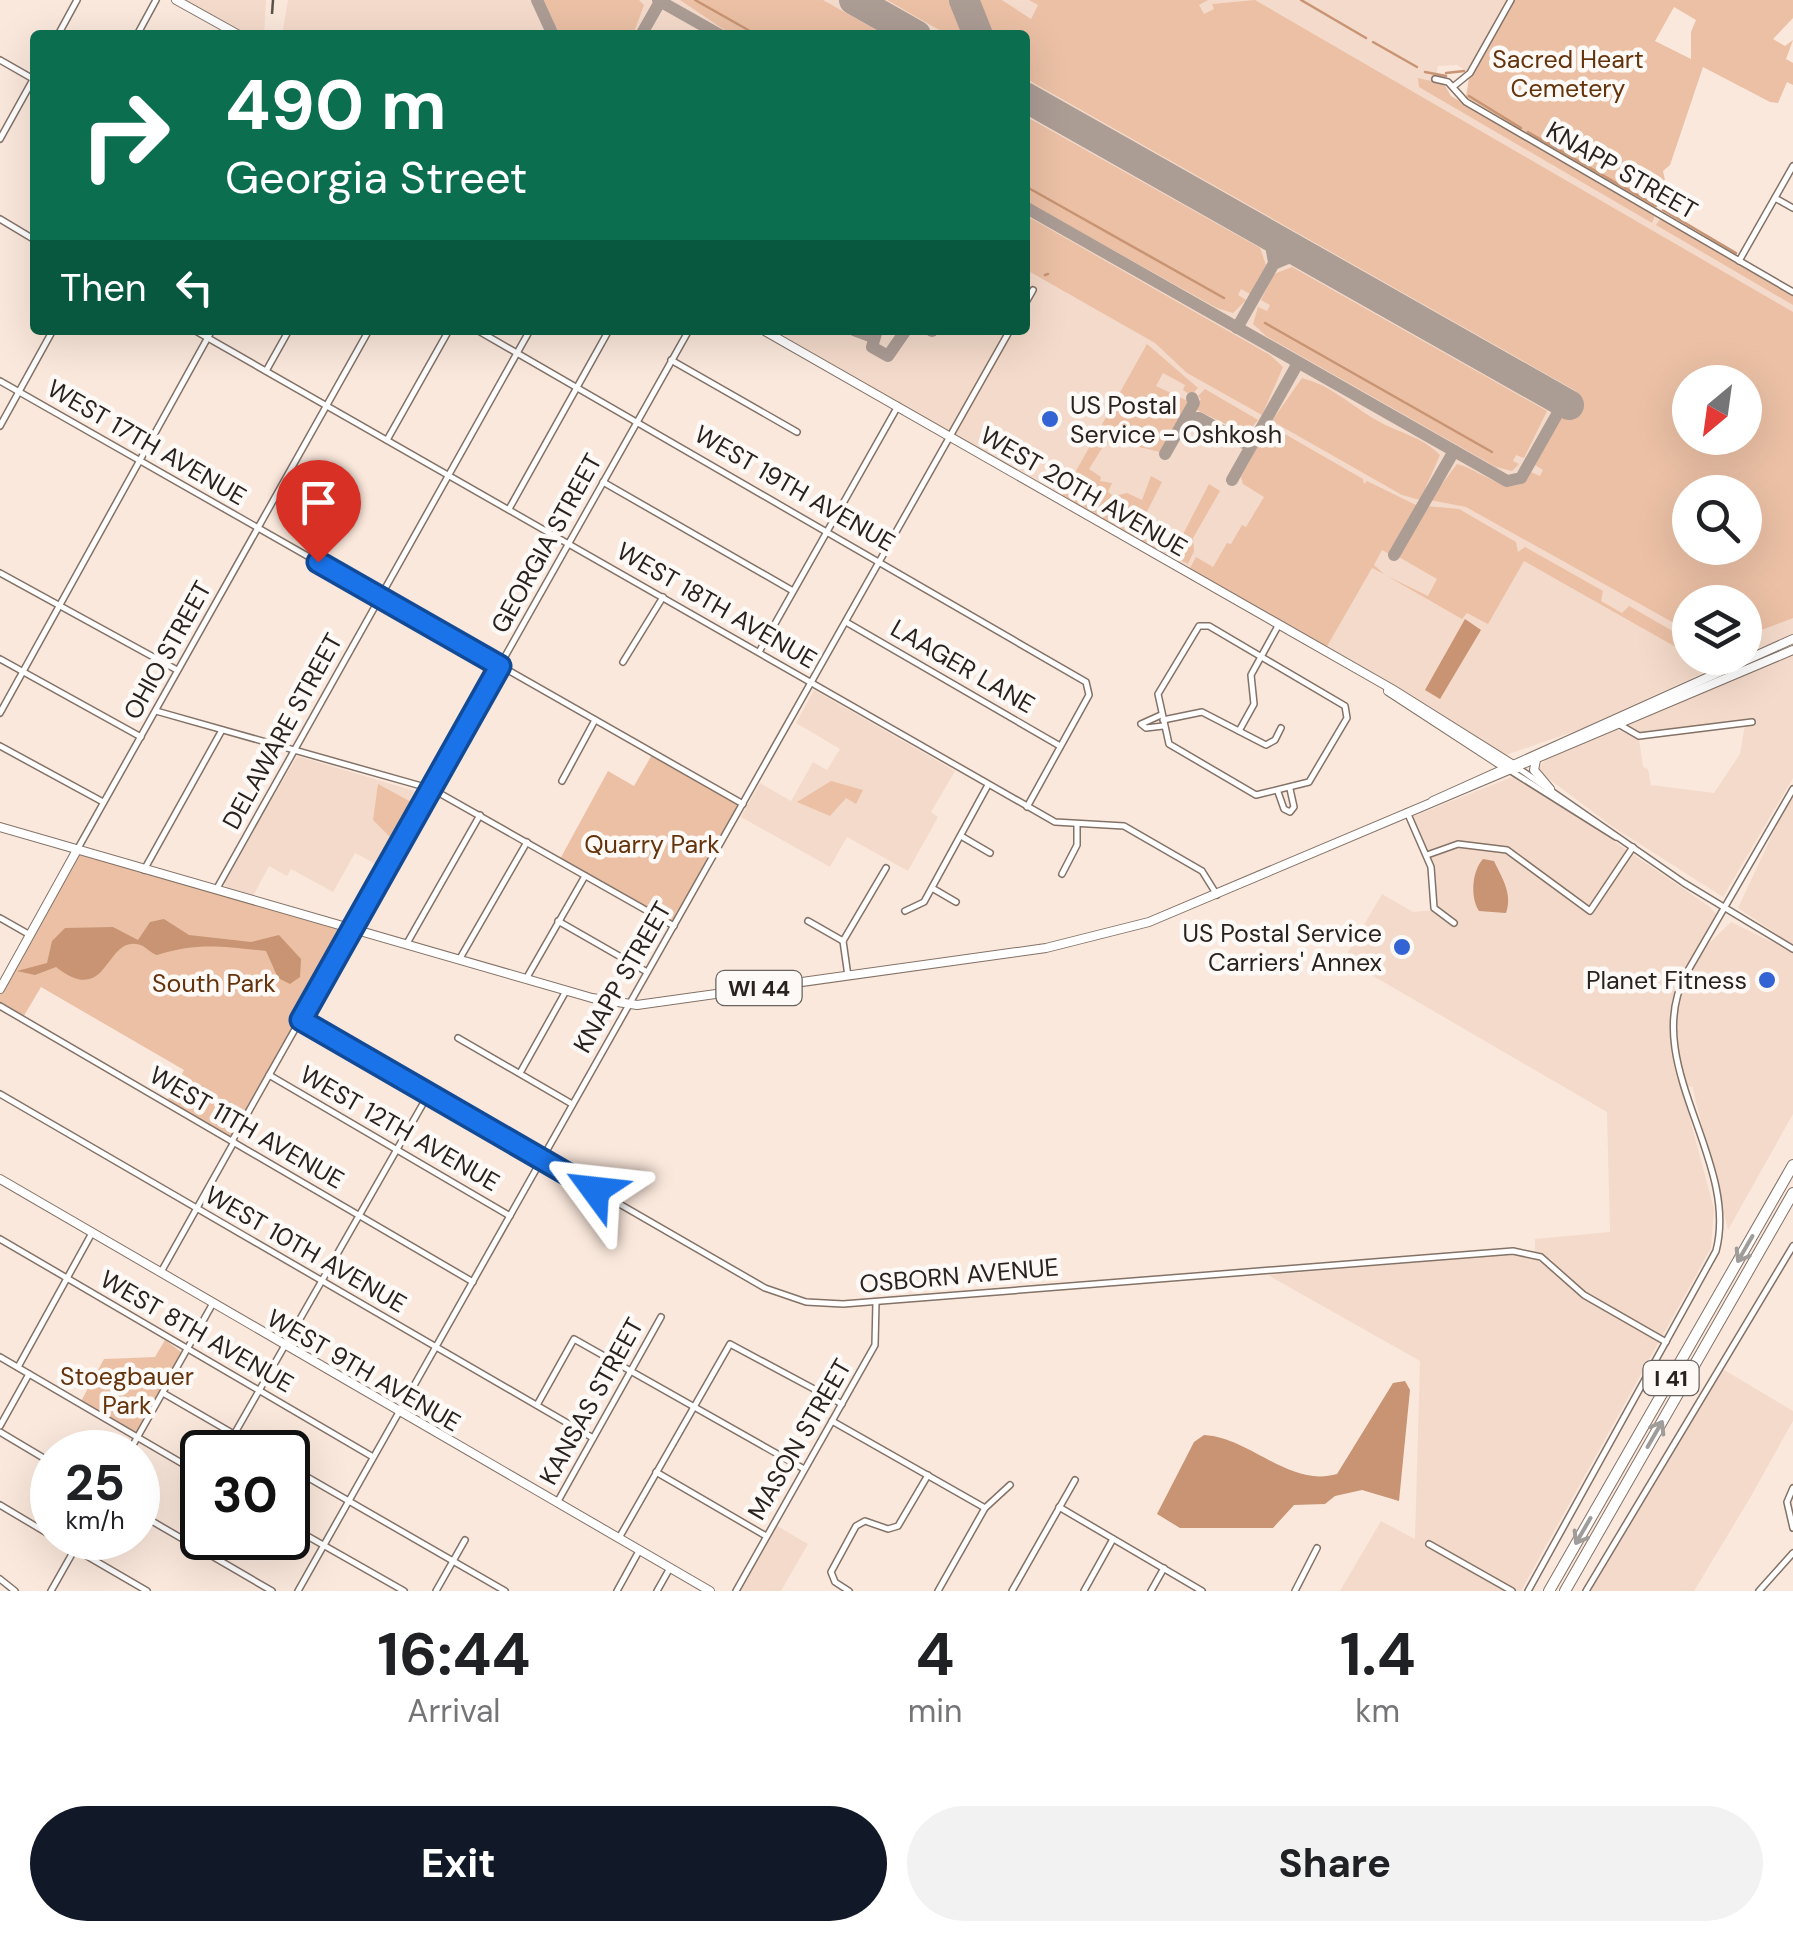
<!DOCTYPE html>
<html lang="en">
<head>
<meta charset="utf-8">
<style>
	:root { --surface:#fff; --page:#f2f2f2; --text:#202124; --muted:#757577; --accent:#111827 }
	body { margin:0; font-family:"DM Sans",sans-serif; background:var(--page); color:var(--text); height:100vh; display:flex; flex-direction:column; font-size:38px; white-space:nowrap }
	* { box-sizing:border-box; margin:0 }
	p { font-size:32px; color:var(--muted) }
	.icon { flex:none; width:55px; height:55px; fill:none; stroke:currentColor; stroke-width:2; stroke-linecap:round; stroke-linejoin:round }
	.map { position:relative; height:1591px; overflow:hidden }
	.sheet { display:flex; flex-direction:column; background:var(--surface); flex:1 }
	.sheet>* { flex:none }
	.hud { position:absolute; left:30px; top:30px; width:1000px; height:305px; border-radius:10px; box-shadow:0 10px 40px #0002; background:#0b6e4f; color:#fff; overflow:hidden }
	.needle { width:65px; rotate:209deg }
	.fabs { position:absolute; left:1672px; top:365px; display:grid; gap:20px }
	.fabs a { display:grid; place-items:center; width:90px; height:90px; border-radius:50%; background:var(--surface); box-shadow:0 10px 40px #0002; font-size:50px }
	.speed { position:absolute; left:30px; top:1430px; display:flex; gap:20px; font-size:50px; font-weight:700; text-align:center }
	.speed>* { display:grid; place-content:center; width:130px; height:130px; border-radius:50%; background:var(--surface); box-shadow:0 10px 40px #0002; line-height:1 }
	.speed small { font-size:25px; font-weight:400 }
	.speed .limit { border:5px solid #111; border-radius:15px; background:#fff; color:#111 }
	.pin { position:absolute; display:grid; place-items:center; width:85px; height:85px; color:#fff; margin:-102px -42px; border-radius:50% 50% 50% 0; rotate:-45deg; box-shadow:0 0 10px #0007 }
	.pin .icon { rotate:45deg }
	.me { position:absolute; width:110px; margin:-55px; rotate:300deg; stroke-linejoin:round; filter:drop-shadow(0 0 8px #0008) }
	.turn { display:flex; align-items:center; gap:35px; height:210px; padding:0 30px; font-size:45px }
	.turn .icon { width:130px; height:130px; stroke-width:2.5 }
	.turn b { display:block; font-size:70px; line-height:85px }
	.then { display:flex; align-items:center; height:95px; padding:0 30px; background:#0003; gap:20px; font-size:38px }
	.eta { display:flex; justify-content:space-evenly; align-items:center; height:170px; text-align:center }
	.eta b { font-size:60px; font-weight:700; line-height:70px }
	.primary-button { display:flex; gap:20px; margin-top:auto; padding:20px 30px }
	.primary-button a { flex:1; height:115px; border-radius:60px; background:var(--accent); color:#fff; font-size:40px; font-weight:700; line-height:115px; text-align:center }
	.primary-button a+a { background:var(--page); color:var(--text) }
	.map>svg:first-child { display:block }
	.built { fill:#f4daca; fill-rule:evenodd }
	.green { fill:#ebc0a5; fill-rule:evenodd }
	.water { fill:#c89473 }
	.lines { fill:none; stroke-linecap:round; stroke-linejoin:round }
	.stream { stroke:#c89473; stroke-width:2.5 }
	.taxiway { stroke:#ab9c94; stroke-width:12 }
	.runway { stroke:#ab9c94; stroke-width:30 }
	.minor-casing { stroke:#837267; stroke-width:8 }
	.major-casing { stroke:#837267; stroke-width:10 }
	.highway-casing { stroke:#837267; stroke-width:12 }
	.minor { stroke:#fff; stroke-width:5 }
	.major { stroke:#fff; stroke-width:8 }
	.highway { stroke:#fff; stroke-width:10 }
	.rail { stroke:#5b514b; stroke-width:2.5; stroke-dasharray:18 18; stroke-linecap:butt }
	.oneway { stroke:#9f9c9a }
	.route-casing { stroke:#114b97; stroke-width:25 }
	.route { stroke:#1a73e8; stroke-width:18 }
	.poi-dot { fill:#3463d3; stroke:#fdf9f6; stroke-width:4 }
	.labels { text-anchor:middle; stroke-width:9; stroke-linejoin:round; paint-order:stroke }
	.shield { fill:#fdf9f6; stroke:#69625f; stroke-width:2.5 }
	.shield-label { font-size:22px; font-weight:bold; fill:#29221e }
	.park-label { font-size:25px; fill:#64330c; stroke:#fdf9f6 }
	.street-label { font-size:25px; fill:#29221e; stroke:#fdf9f6 }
	.poi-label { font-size:25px; fill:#29221e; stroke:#fdf9f6; text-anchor:end }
</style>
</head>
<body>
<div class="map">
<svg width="1793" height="1591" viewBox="0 0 1793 1591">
	<rect width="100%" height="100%" fill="#fbe8dc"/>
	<g class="built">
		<path d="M186,0H266L264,35H249Z"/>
		<path d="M288,0H1514L1471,74L1457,65L1438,66L1435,81L1444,84L1451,96L1793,295V635L1745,653V602H1690V658H1736L1578,730L1506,755L772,330H1025V35H282ZM1690,382H1745V438H1690ZM1690,492H1745V548H1690Z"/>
		<path d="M1793,656V778L1723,897L1613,827L1537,770L1545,760L1615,729L1639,739L1643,767L1648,769L1651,785L1714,793L1740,754L1745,724L1754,720L1640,734L1627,724L1760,666Z"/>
		<path d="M814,690L955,771L931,812L938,817L908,871L847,837L830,867L741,817L760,783L791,801L813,762L827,770L840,749L796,723Z"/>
		<path d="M297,756L425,794L383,868L355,853L333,892L291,869L287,876L269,866L253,896L226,888L224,883Z"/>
		<path d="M1517,775L1710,907L1720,919L1704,948L1731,922L1793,952V1114L1728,1230L1692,1086L1682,1089L1714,1209L1711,1248L1521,1591H1340L1381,1521L1415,1539L1420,1361L1268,1275L1507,1255L1534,1259L1548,1267L1553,1260L1535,1251V1239L1610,1232L1607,1112L1344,959L1382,894L1413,912L1435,910L1432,873L1409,818Z"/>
		<path d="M1793,790V945L1738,908Z"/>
		<path d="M1721,1368L1793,1411V1421L1750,1498L1694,1591H1586Z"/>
		<path d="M774,1524L808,1544L781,1591H736Z"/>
	</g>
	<g class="green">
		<path d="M542,0H639L644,5L633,35H559Z"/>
		<path d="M680,0H823L885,35H732Z"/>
		<path d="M887,0H953L967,35H948Z"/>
		<path d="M975,0H1002L1031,19L1038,5L1029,0H1208L1199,5L1204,14L1214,9L1212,4L1255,0L1793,312V618L1745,636V602H1690V632L1466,507L1430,500L1457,464C1482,470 1515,504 1531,472L1540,476L1543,470L1535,465L1576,391L1025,78V35H989ZM1690,382H1745V438H1690ZM1690,492H1745V548H1690Z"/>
		<path d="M1514,0H1793V18L1773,39L1785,46L1793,40L1786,59L1793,63V85L1787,82L1778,103L1770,102L1703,67L1670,165L1663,171L1665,180L1654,209L1466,97L1469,78ZM1674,7L1696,20L1691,32V59L1655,41Z"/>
		<path d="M1418,78L1444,84L1451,96L1655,215L1652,223L1419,87Z"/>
		<path d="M1025,116L1260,248L1266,265L1250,294L1241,289L1238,295L1246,300L1233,313L1217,308L1025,201Z"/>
		<path d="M1025,215L1270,355L1283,367L1262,415L1187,373L1155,343L1025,269Z"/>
		<path d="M1661,218L1793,295V305L1656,225Z"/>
		<path d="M1292,267L1547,411L1524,458L1516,455L1513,461L1519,464L1512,471L1496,467L1266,336L1253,324L1258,307L1267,311L1270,305L1261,300L1274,274Z"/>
		<path d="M1147,344L1198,388L1191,395L1183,390L1185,385L1163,373L1156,386L1190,402L1160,452L1114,441L1104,445L1089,469L1101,477L1100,481L1112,483L1108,492L1112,495L1099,517L1062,496Z"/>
		<path d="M1302,378C1333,386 1351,406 1378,421C1399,433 1421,436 1440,455L1420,500L1402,495L1272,421Z"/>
		<path d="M1205,389L1258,420L1246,434L1195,409L1201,399L1198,396Z"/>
		<path d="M1269,425L1363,479L1364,484L1367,481L1418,506L1391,555L1382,550L1374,565L1384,574L1372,568L1326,648L1190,568L1196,557L1213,567L1227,543L1231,544L1242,525L1246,527L1264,497L1243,484L1241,477Z"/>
		<path d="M1151,476L1162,482L1134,537L1102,519L1115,496L1127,493L1142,500Z"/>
		<path d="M1209,484L1220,491L1193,538L1194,551L1188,564L1141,541L1149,528L1178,544Z"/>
		<path d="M1426,506L1459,509L1516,542L1518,552L1525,547L1603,591L1601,601L1622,613L1629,606L1690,641V655L1524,561L1488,624L1467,613L1462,619L1387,576L1428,596L1437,579L1397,556Z"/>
		<path d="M653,753L743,804L674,926L559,861L608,771L634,786Z"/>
		<path d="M831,781L863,790L856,804L846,798L830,816L797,802Z"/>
		<path d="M378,784L413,803L393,840L373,820Z"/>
		<path d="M77,850L353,929L232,1140L166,1103L184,1070L41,987L22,1019L0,1006V989Z"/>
		<path d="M165,1340L184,1354L138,1437L80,1403L104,1359L155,1357Z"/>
	</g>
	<g class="water">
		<path d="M1465,619L1481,630L1440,699L1425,690Z"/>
		<path d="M1483,859L1494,861C1502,878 1513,894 1506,913L1479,911C1470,897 1472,871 1483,859Z"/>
		<path d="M164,919L189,935L251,942L279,935L301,959L300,977L290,984L278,978L266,951C223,947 199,942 157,955C151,953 148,949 143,946C104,930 111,1010 56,967L35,975L17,971L47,963L52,941L65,928L113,927L138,940L150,922Z"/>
		<path d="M1405,1381L1410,1390L1399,1501L1362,1490L1335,1496L1325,1504L1294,1505L1273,1528H1180L1157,1514L1194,1442L1204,1435C1252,1438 1289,1488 1337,1474L1393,1383Z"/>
	</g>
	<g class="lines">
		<g class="stream">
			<path d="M695,0L757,35"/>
			<path d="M1301,0L1366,38"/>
			<path d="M1373,42L1417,67"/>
			<path d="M1425,72L1446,76"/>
			<path d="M1446,73L1464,71"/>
			<path d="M1469,96L1521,128"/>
			<path d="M1528,132L1656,206"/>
			<path d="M1025,186L1224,298"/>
			<path d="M1663,210L1736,253"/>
			<path d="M1045,275L1048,274"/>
			<path d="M1265,323L1492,452"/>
		</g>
		<g class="taxiway">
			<path d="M537,0L553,35"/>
			<path d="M658,0L720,35"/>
			<path d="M641,35L661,0"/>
			<path d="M1025,101L1039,105"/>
			<path d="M1025,207L1507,481L1521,478L1564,402"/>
			<path d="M1252,225L1270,240L1274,262"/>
			<path d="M1276,263L1295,255L1318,263"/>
			<path d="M1237,328L1285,244"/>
			<path d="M854,330L873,337"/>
			<path d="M877,330L872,347L888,356L906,330"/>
			<path d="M932,331V330"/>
			<path d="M1185,419L1199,418L1244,443L1255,439"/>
			<path d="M1165,454L1194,403L1192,398"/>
			<path d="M1232,480L1298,363"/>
			<path d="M1394,555L1454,451"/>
		</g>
		<g class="runway">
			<path d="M854,0L916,35"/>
			<path d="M964,0L978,35"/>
			<path d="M1025,97L1569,405"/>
		</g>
		<defs>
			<g id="minor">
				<path d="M58,35L77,0"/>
				<path d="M137,35L156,0"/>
				<path d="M0,60L35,80"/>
				<path d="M1435,79L1448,82L1466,102L1793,292"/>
				<path d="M1454,86L1470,73L1511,0"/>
				<path d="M0,139L35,76"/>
				<path d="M1775,198L1793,208"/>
				<path d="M0,219L35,240"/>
				<path d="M1739,261L1793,166"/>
				<path d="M1025,304L1033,290"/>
				<path d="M194,330L1055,822L1124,826L1202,871L1217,895"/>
				<path d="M477,330L1086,682L1089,695L1027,807"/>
				<path d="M671,360L797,432"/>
				<path d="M266,371L289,330"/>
				<path d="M0,381L743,804"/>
				<path d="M0,426L53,330"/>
				<path d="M387,440L449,330"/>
				<path d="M603,482L793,591"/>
				<path d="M509,509L609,330"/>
				<path d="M0,573L177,670"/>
				<path d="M846,622L1060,746"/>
				<path d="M1199,626H1209L1345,706L1347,718L1309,782L1256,795L1169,744L1158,694Z"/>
				<path d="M759,652L898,406"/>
				<path d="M0,659L141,737"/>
				<path d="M623,662L663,597"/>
				<path d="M156,711L432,789L674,926"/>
				<path d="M0,713L212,330"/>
				<path d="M1161,715L1141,724L1146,728L1163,726"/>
				<path d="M1163,720L1202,712L1266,745L1275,740L1281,728"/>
				<path d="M1620,725L1639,736L1752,722"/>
				<path d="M1239,731L1254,704L1251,675L1278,626"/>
				<path d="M0,746L103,802"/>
				<path d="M1518,768L1684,883L1793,949"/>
				<path d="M1511,771L1616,837"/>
				<path d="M562,781L595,720"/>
				<path d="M1278,792L1284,809L1290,812L1294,807L1290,789"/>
				<path d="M1407,812L1431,867L1434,908L1454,923"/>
				<path d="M961,836L990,853"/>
				<path d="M77,850L369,330"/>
				<path d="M1427,855L1458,844L1507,850L1590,911L1633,847"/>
				<path d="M144,870L222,730"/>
				<path d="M1062,874L1077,845V826"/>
				<path d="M932,888L956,902"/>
				<path d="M216,890L530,330"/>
				<path d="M905,911L924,902L988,785"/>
				<path d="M0,918L30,935"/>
				<path d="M558,921L647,972"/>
				<path d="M808,921L843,941"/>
				<path d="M406,945L480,815"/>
				<path d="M459,960L527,842"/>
				<path d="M848,976L843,941L886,868"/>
				<path d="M526,979L585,876"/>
				<path d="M0,1006L473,1282"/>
				<path d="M301,1020L765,1288L806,1302L843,1304L1513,1251L1541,1257L1584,1295L1666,1342"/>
				<path d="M458,1038L572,1104"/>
				<path d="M520,1073L566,991"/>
				<path d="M269,1075L510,1216"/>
				<path d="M0,1094L593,1438"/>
				<path d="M232,1141L689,330"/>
				<path d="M0,1239L373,1457"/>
				<path d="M161,1272L234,1142"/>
				<path d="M0,1357L202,1475"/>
				<path d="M18,1367L92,1233"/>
				<path d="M163,1393L265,1452"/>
				<path d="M537,1405L574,1339L804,1469"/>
				<path d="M832,1421L985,1508"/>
				<path d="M0,1426L29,1374"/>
				<path d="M0,1432L52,1463"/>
				<path d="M129,1452L212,1305"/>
				<path d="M224,1452L428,1095"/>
				<path d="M288,1466L505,1591"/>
				<path d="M656,1472L766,1536"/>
				<path d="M1793,1488L1787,1502L1793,1528"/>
				<path d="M558,1501L661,1317"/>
				<path d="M0,1505L52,1536"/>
				<path d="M1059,1507L1202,1591"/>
				<path d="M138,1513L272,1591"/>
				<path d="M288,1525L404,1591"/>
				<path d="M56,1538L147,1591"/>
				<path d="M619,1538L730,1344L842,1404"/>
				<path d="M1429,1544L1512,1591"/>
				<path d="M0,1579L15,1591"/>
				<path d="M51,1591L81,1538"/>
				<path d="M298,1591L1010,330"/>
				<path d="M436,1591L465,1540"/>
				<path d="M617,1591L639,1551"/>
				<path d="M657,1591L670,1568"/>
				<path d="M736,1591L875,1345L876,1302"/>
				<path d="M849,1591L835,1582L831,1572L856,1526L865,1521L888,1529L898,1526L928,1475"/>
				<path d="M938,1591L985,1508L1010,1485"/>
				<path d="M1012,1591L1075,1480"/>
				<path d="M1084,1591L1113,1539"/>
				<path d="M1151,1591L1164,1568"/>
				<path d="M1295,1591L1317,1548"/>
				<path d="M1528,1591L1716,1251C1740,1160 1639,1063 1686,974L1793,789"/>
				<path d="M1586,1591L1793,1246"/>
				<path d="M1759,1591L1793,1553"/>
			</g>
			<g id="major">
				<path d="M176,0L239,35"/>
				<path d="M763,330L1392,689L1518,768"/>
				<path d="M1388,691L1506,768"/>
				<path d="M1536,760L1534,770L1550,789"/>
				<path d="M1433,801L1793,639"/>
				<path d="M0,827L592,998L637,1005L1046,948L1149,922L1793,650"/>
				<path d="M0,989L77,850"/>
				<path d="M0,1179L710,1591"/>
			</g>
			<g id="highway">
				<path d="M1549,1591L1793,1165"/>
				<path d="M1565,1591L1793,1193"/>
			</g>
		</defs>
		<use href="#minor" class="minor-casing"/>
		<use href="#major" class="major-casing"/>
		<use href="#highway" class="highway-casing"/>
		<use href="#minor" class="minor"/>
		<use href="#major" class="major"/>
		<use href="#highway" class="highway"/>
		<path class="rail" d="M272,14L273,0"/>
	</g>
	<defs><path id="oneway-shaft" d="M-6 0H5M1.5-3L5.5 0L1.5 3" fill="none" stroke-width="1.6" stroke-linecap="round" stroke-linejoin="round" transform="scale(2.5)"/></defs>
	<g class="oneway">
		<use href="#oneway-shaft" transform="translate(1745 1249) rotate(120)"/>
		<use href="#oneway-shaft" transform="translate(1655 1434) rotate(-60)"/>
		<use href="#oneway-shaft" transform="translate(1583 1531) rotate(120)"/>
	</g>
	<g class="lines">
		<defs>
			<path id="route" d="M318,562L500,666L301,1020L595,1190"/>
		</defs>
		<use href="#route" class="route-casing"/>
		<use href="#route" class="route"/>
	</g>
	<g class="poi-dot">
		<circle cx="1050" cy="419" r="10"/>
		<circle cx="1402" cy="947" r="10"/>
		<circle cx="1767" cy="980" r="10"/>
	</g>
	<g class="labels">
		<g class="shield">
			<rect x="716.5" y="971" width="85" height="34" rx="8"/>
			<rect x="1643.5" y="1361" width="55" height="34" rx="8"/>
		</g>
		<g class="shield-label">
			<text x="759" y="996">WI 44</text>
			<text x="1671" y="1386">I 41</text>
		</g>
		<g class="park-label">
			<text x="1568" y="68">Sacred Heart<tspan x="1568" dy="29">Cemetery</tspan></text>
			<text x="652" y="853">Quarry Park</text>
			<text x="214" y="992">South Park</text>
			<text x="127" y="1385">Stoegbauer<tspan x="127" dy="29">Park</tspan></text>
		</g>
		<g class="street-label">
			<text transform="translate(1622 170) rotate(30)" y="9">KNAPP STREET</text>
			<text transform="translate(147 442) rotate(30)" y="9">WEST 17TH AVENUE</text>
			<text transform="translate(795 488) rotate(30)" y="9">WEST 19TH AVENUE</text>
			<text transform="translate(1084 491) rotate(30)" y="9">WEST 20TH AVENUE</text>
			<text transform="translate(546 543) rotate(-61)" y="9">GEORGIA STREET</text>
			<text transform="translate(717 605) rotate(30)" y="9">WEST 18TH AVENUE</text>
			<text transform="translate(167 650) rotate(-61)" y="9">OHIO STREET</text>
			<text transform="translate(963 666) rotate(30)" y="9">LAAGER LANE</text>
			<text transform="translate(282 731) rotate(-61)" y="9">DELAWARE STREET</text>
			<text transform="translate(622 977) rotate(-60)" y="9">KNAPP STREET</text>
			<text transform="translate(247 1127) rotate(30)" y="9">WEST 11TH AVENUE</text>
			<text transform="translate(400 1128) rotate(30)" y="9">WEST 12TH AVENUE</text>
			<text transform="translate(306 1249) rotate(30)" y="9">WEST 10TH AVENUE</text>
			<text transform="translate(959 1275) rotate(-5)" y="9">OSBORN AVENUE</text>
			<text transform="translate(197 1331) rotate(30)" y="9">WEST 8TH AVENUE</text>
			<text transform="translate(364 1370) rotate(30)" y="9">WEST 9TH AVENUE</text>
			<text transform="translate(591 1401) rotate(-61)" y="9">KANSAS STREET</text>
			<text transform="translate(799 1439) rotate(-60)" y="9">MASON STREET</text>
		</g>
		<g class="poi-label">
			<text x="1070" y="414" text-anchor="start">US Postal<tspan x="1070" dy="29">Service - Oshkosh</tspan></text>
			<text x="1382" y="942">US Postal Service<tspan x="1382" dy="29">Carriers' Annex</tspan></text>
			<text x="1747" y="989">Planet Fitness</text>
		</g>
	</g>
</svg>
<div class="fabs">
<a><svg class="needle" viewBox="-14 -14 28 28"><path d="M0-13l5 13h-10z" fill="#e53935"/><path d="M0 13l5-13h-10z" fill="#757577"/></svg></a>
<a><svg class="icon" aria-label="search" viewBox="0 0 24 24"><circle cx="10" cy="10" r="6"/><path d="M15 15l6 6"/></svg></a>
<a><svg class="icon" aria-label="layers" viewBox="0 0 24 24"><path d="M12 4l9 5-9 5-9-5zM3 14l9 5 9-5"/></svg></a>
</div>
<div class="speed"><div>25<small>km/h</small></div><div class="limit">30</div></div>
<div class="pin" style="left:318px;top:562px;background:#d93025"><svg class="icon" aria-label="arrive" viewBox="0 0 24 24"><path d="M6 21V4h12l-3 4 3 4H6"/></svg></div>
<svg class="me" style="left:595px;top:1190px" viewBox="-20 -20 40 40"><path d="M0-17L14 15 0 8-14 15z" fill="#1a73e8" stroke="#fff" stroke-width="4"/></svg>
<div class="hud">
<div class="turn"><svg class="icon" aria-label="right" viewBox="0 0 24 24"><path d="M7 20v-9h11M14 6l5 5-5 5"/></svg><div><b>490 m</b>Georgia Street</div></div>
<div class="then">Then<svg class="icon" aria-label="left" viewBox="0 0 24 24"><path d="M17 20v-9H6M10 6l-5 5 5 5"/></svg></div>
</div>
</div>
<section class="sheet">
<div class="eta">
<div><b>16:44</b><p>Arrival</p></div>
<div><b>4</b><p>min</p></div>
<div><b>1.4</b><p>km</p></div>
</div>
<div class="primary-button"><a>Exit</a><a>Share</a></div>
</section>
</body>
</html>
